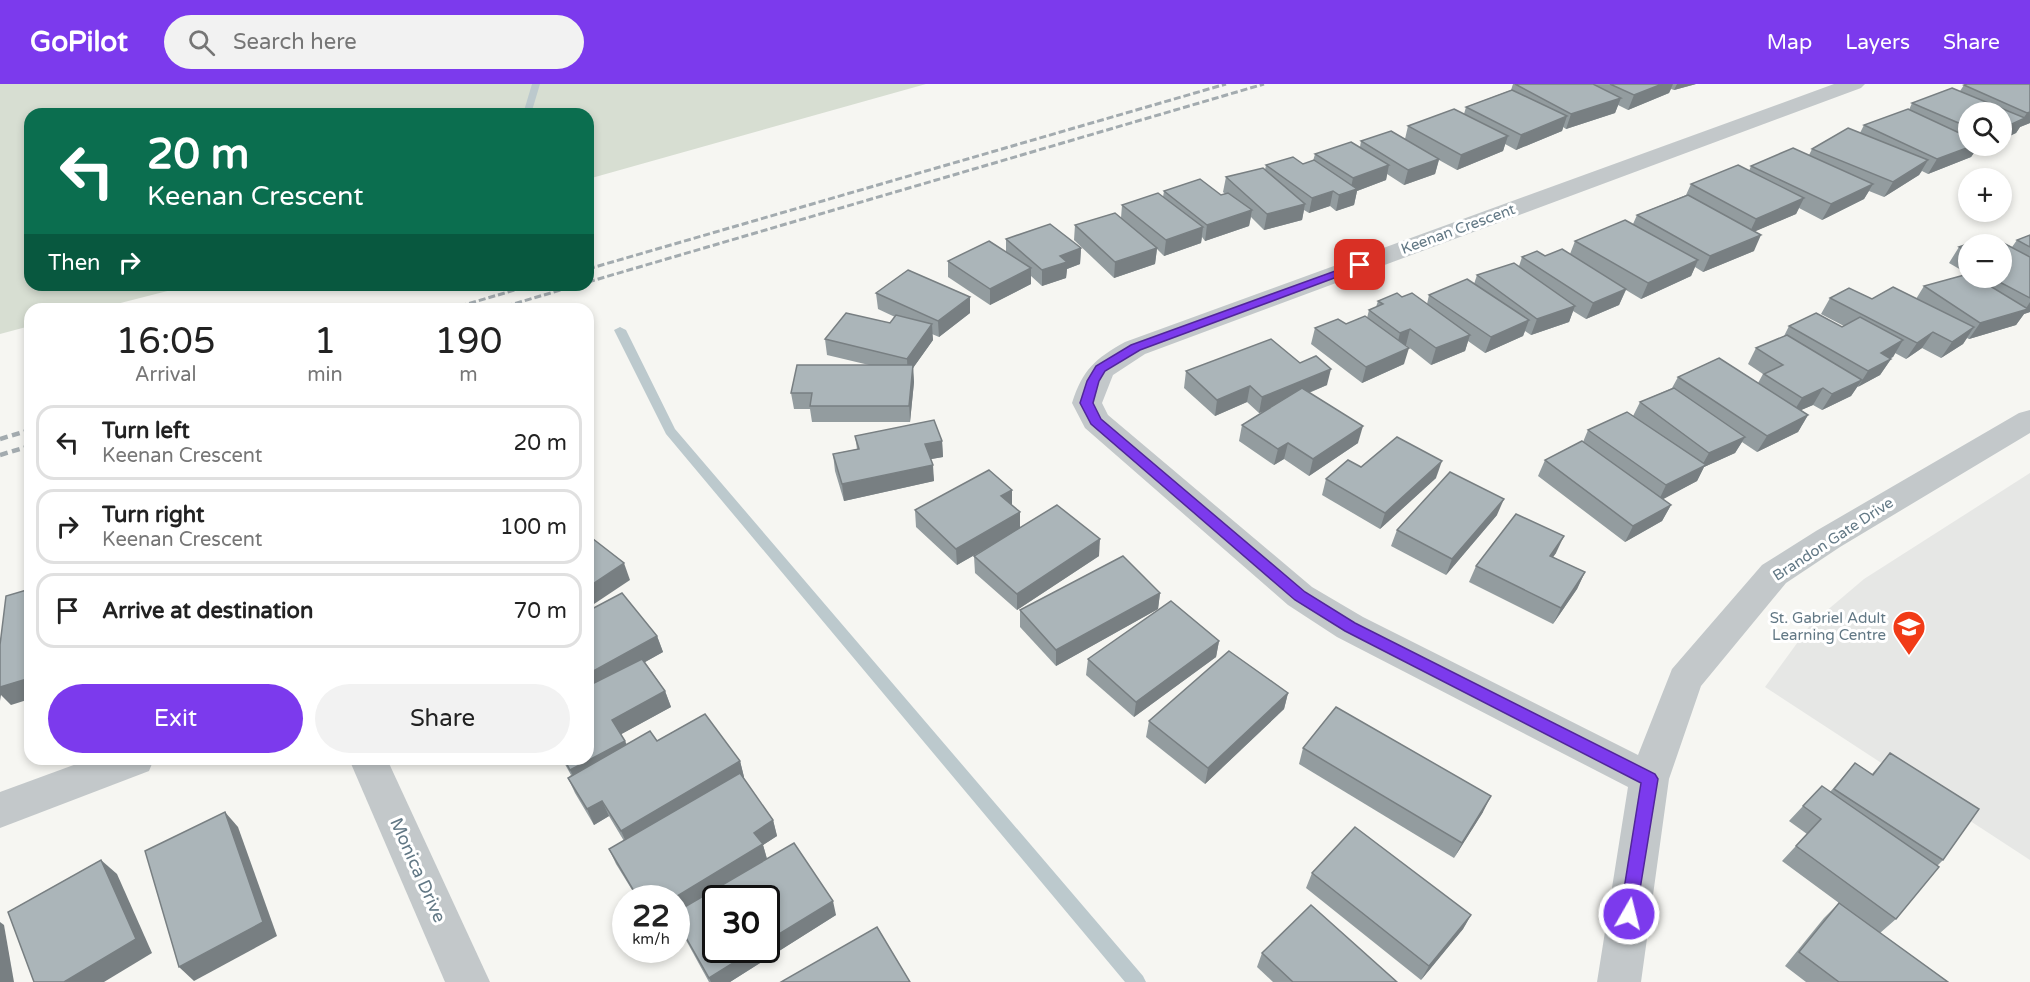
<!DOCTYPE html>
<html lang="en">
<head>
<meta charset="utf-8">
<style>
	:root { --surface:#fff; --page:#f2f2f2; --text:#222; --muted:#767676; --line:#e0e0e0; --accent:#7c3aed }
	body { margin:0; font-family:"Varela Round",sans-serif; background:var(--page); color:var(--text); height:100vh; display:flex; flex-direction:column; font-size:22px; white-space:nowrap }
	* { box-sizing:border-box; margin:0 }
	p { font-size:20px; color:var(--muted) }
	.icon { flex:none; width:33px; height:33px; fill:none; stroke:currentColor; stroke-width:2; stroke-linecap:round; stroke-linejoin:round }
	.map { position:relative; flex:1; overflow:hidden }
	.sheet { position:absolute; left:24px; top:219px; width:570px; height:462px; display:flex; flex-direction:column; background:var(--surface); border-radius:18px; box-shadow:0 3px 9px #0003 }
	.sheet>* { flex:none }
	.banner { position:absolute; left:24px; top:24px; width:570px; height:183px; border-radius:18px; box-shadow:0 3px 9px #0003; background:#0b6e4f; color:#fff; overflow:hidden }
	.controls { position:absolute; left:1958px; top:18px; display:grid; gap:12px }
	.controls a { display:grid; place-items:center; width:54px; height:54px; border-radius:50%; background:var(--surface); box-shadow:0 3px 9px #0003; font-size:30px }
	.speed { position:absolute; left:612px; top:801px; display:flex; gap:12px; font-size:30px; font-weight:700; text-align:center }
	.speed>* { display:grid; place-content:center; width:78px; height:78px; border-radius:50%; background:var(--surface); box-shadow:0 3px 9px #0003; line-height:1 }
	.speed small { font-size:15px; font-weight:400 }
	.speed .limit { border:3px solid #111; border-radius:9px; background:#fff; color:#111 }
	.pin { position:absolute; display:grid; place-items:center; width:51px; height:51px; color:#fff; margin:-26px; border-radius:12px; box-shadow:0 3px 9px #0006 }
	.me { position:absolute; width:66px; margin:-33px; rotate:8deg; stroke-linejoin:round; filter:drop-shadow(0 0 4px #0008) }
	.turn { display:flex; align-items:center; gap:21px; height:126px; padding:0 24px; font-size:27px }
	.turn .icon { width:78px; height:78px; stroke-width:2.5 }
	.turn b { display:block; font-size:42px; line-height:51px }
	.then { display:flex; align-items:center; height:57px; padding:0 24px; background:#0003; gap:12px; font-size:22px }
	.eta { display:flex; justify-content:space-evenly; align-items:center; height:102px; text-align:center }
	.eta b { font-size:36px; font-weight:600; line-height:42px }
	.cta { display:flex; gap:12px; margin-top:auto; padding:12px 24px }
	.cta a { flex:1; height:69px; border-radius:36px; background:var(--accent); color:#fff; font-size:24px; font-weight:600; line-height:69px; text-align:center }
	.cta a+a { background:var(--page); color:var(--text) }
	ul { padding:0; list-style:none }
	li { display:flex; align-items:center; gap:18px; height:75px; margin:0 12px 9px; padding:0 12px; border:3px solid var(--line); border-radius:18px }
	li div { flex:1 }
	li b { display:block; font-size:22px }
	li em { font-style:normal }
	header { display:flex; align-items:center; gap:36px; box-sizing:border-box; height:84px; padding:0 30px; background:var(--accent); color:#fff }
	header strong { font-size:28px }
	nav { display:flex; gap:33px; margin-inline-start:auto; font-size:21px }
	.search { width:420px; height:54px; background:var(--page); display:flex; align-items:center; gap:15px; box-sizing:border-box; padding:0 21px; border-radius:33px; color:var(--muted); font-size:22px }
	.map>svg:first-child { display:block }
	.built { fill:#e6e7e5 }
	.green { fill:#d7ded2 }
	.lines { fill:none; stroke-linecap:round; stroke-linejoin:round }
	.stream { fill:#bcc9cd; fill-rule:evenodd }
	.minor { fill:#c3c8ca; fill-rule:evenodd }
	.rail-far1 { stroke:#a3abaf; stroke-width:3; stroke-dasharray:7 3; stroke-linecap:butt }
	.rail { stroke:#a3abaf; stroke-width:4.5; stroke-dasharray:8 4.5; stroke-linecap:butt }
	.wall { fill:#939c9f }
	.shaded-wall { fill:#787f82 }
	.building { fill:#abb5b9; stroke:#787f82; stroke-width:1.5 }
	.route { fill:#7c3aed; stroke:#51269a; stroke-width:1.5 }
	.labels { text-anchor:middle; stroke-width:6; stroke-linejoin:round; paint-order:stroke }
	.street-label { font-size:15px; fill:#627885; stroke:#fff }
	.poi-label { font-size:15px; fill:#627885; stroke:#fff; text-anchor:end }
	.near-street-label { font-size:18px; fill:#627885; stroke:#fff }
</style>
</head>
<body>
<header>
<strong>GoPilot</strong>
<div class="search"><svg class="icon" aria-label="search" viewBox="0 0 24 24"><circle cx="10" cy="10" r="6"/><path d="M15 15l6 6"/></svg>Search here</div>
<nav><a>Map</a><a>Layers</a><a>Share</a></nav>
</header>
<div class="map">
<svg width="2030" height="898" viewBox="0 0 2030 898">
	<rect width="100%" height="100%" fill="#f6f6f2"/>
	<path class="built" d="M2030,389V776L1765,603L1811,540L1864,495Z"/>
	<path class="green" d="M0,0H926L588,95V30H30V201H191L97,225H30V242L0,250Z"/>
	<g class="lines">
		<g class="stream">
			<path d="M532,0H540L531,30H523Z"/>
			<path d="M620,243L626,246L675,345L1143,892L1146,898H1125L666,350L614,246Z"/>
		</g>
		<g class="minor">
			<path d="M1834,0H1865L1861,4L1145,270L1113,291L1102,319L1108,331L1312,503L1363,533L1638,671L1672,585L1762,481L1816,447L2019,329L2030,326V349L1840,463L1786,499L1701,602L1669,695L1641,898H1597L1628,703L1337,553L1288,521L1085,344L1072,319C1083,285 1095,275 1125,258Z"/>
			<path d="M90,675H154L149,687L0,744V708Z"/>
			<path d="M349,675H387L490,898H445Z"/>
		</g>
		<g class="rail-far1">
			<path d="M588,185L1226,0"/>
			<path d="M588,198L1264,0"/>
			<path d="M450,225L532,201"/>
			<path d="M496,225L578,201"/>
		</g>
		<g class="rail">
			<path d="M0,355L30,346"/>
			<path d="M0,371L30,362"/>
		</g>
	</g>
	<g class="wall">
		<path d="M1513,0H1696L1674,6L1671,5L1669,9L1628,26L1618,21L1615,29L1566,45L1563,43L1562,47L1516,66L1505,60L1503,67L1457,86L1439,76L1435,90L1404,101L1387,90L1386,96L1357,107L1354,121L1336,127L1330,122L1309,129L1304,126L1302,136L1264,146L1251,133L1249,142L1205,157L1202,153L1201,159L1164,172L1157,165L1155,180L1114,194L1074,156L1075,141L1121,134L1122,121L1163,113L1164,107L1221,111L1225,110L1223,108L1226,93L1265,86L1266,81L1303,80L1313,77L1315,70L1360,63L1361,57L1405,55L1408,42L1464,30L1466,23L1511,6Z"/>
		<path d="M2030,0V39L2020,43L2016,49L2001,56V28H1968V62H1987L1976,66L1971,73L1928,90L1922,87L1919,91L1884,113L1869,107L1864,115L1822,136L1799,124L1796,130L1755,147L1754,167L1703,188L1695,183L1691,192L1641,215L1626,206L1619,221L1586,235L1573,227L1569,238L1531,251L1525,247L1523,252L1485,269L1468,257L1465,267L1431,281L1406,261H1405L1404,280L1362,299L1311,260L1315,244L1346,240L1367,234L1369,226L1376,223L1378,217L1402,213L1427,220L1429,211L1474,200L1477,191L1519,182L1522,173L1570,170L1575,157L1633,140L1637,131L1686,111L1691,100L1749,87L1751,82L1809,71L1812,65L1860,49L1864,41L1909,26L1912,19L1960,7L1964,1Z"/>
		<path d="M2030,151V228L2024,230L2016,241L1969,255L1967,254L1963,260L1941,274L1922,264L1906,275L1895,269L1893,273L1890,274L1891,275L1880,291L1857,303L1851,312L1822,326L1813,321L1801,326L1808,331L1798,348L1757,368L1742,358L1735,369L1704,383L1697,397L1662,415L1671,421L1662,437L1625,458L1538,392L1545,376L1582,357L1583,358L1588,346L1627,328L1633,332L1640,318L1672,304L1678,293L1719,274L1758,299L1763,290L1748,280L1756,264L1784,252L1789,242L1816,229L1842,243L1844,242L1821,230L1830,214L1849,204L1872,215L1893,203L1916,215L1924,202L1968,190V194H2001V160H1968V190L1949,179L1959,163L1990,152L2012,163L2017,156Z"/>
		<path d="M1006,155L1081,164L1080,180L1067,185L1066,194L1042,202L1031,192V200L990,221L948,193V177L1006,168Z"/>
		<path d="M876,209L970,229L939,253L932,250L933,256L913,284L914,298L910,338H812L810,325H794L791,309L869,281L827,271L825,255L890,239L895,233L878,225Z"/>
		<path d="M1186,287L1327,301L1309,309L1358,359L1309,392L1284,375L1274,381L1239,357L1242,341L1263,328L1259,329L1247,318L1215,332L1184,304Z"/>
		<path d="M855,352L942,357L943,373L931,375L934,397L844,417L835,387L833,370L857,365Z"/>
		<path d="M1361,383L1436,394L1380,445L1322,411L1326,395Z"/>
		<path d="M1012,406V421L1020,444L1099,472L1017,526L975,489L974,472L997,458L957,481L916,443L915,426Z"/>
		<path d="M1497,431L1446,491L1391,462L1397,446Z"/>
		<path d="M1556,469L1553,473L1585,488L1577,505L1553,540L1469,498L1476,482Z"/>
		<path d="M1160,509L1158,525L1056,582L1020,543V526Z"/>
		<path d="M657,552L663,568L645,578L665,607L671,623L621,650L627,661L657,657L740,677L744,693L743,694L773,736L777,752L763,761L767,775L836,831L730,898H709L676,838V814H637L616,780L609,765L624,757L609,732L594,741L575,709L568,694L571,691L562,675H588Z"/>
		<path d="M1219,557L1216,573L1134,633L1086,591L1088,575Z"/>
		<path d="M1288,609L1284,625L1205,700L1146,653L1149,637Z"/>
		<path d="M1303,664L1483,728L1454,774L1299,680Z"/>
		<path d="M1890,669L1943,776L1937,782L1896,835L1880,849L1948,898H1806L1785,882L1824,834L1839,819L1858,833L1782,777L1807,750L1789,737L1803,722L1830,708L1855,679L1872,690Z"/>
		<path d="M1312,789L1471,831L1463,845L1421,896L1306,804Z"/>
		<path d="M1262,869L1397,898H1273L1257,883Z"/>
	</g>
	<g class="shaded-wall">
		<path d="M1662,0H1673L1669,9L1628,26L1634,11Z"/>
		<path d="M1677,0H1696L1674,6Z"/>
		<path d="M1621,14L1615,29L1566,45L1571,30Z"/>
		<path d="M2030,28V39L2020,43L2016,49L2001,56V45L2022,36L2027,29Z"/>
		<path d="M1567,32L1562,47L1516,66L1521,51Z"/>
		<path d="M1508,52L1503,67L1457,86L1461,71Z"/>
		<path d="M1972,62H1979L1971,73L1928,90L1937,75Z"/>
		<path d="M1980,62H1987L1977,66Z"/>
		<path d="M1439,75L1435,90L1404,101L1408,86Z"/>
		<path d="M1928,76L1919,91L1884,113L1893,98Z"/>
		<path d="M1389,81L1386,96L1357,107L1354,121L1336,127L1339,111L1350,108L1353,94Z"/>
		<path d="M1873,100L1864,115L1822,136L1831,120Z"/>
		<path d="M1333,107L1330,122L1309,129L1312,114Z"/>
		<path d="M1804,114L1796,130L1749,150L1756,135Z"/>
		<path d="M1305,120L1302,136L1264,146L1267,130Z"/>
		<path d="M1252,126L1249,142L1205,157L1207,141Z"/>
		<path d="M1203,143L1201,159L1164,172L1166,156Z"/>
		<path d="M1761,151L1754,167L1703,188L1710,172Z"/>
		<path d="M1081,164L1080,180L1067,185L1066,194L1042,202V186L1060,172Z"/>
		<path d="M1157,164L1155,180L1114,194L1115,178Z"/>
		<path d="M1698,176L1691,192L1641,215L1648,199Z"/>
		<path d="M1031,184V200L990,221V205Z"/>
		<path d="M1626,205L1619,221L1586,235L1593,219Z"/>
		<path d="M970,213V229L939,253L938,237Z"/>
		<path d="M2030,218V228L2024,230L2016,241L1969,255L1980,239L2025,226Z"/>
		<path d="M1575,222L1569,238L1531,251L1537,235Z"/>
		<path d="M1529,236L1523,252L1485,269L1491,253Z"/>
		<path d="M932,240L933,256L913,284L914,298L910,338L907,275Z"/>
		<path d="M1974,243L1963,260L1941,274L1952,258Z"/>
		<path d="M1410,245L1406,261L1396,265L1400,249Z"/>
		<path d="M1933,248L1922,264L1906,275L1917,259Z"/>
		<path d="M1470,251L1465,267L1431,281L1436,264Z"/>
		<path d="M1903,256L1893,273L1870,285L1881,269Z"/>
		<path d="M1409,264L1404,280L1362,299L1366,283Z"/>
		<path d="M1891,275L1880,291L1858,303L1868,287Z"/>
		<path d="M1331,285L1327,301L1259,329L1262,313Z"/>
		<path d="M1862,296L1851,312L1822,326L1832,310Z"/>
		<path d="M1250,302L1247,318L1215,332L1217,316Z"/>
		<path d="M1823,304L1813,321L1792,330L1802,314Z"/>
		<path d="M1808,331L1798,348L1757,368L1767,352Z"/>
		<path d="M1363,342L1358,359L1309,392L1313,375Z"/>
		<path d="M1745,353L1735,369L1704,383L1697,397L1658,418L1666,401L1701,383L1709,369Z"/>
		<path d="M942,357L943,373L926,376L925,360Z"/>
		<path d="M1288,359L1284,375L1274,381L1278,365Z"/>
		<path d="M1442,377L1436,394L1380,445L1385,429Z"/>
		<path d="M933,381L934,397L844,417L842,400Z"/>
		<path d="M1012,406V422L1001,412Z"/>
		<path d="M1504,415L1497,431L1446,491L1452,475Z"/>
		<path d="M1671,421L1662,437L1625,458L1633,442Z"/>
		<path d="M1020,428V445L957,481L956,465Z"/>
		<path d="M1564,452L1556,469L1542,488L1550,472Z"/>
		<path d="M1100,455L1099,472L1017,526V510Z"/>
		<path d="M624,479L630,496L588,524V503Z"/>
		<path d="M1585,488L1577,505L1553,540L1561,524Z"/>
		<path d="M1160,509L1158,525L1056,582V566Z"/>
		<path d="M657,552L663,568L588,610V590Z"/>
		<path d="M1219,557L1216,573L1134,633L1136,618Z"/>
		<path d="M0,578L30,594V615L11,621L1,611L0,617Z"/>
		<path d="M665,607L671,623L618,652L612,636Z"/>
		<path d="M1288,609L1284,625L1205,700L1208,684Z"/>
		<path d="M625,657L631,672L578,702L570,686Z"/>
		<path d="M740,677L744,693L628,762L621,747Z"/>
		<path d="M1491,712L1483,728L1454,774L1462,759Z"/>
		<path d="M602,717L609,732L594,741L587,725Z"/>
		<path d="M225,728L238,743L277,852L194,897L179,883Z"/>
		<path d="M773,736L777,752L763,761L767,775L676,831V814H674L754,749Z"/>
		<path d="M101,776L117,790L152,869L104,898H64Z"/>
		<path d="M833,817L836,831L730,898H711L709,894L754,866H766V858Z"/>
		<path d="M1471,831L1463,845L1421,896L1429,882Z"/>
		<path d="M0,838L4,841L14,898H0Z"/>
	</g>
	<g class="building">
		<path d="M1515,0H1593L1621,14L1571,30Z"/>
		<path d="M1610,0H1662L1634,11Z"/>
		<path d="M1967,0H2030V28L2027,29L1964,1Z"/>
		<path d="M1952,4L2025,34L2001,45V28H1968V43L1912,19Z"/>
		<path d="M1512,6L1567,32L1521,51L1466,23Z"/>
		<path d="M1454,25L1508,52L1461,71L1408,42Z"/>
		<path d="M1908,25L1968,53V62H1972L1937,75L1864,41Z"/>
		<path d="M1848,44L1928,76L1893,98L1812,65Z"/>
		<path d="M1391,47L1439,75L1408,86L1361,57Z"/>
		<path d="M1351,58L1389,81L1353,94L1315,70Z"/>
		<path d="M1793,64L1873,100L1831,120L1751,82Z"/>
		<path d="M1293,73L1303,80L1314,76L1357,105L1339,111L1333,107L1312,114L1266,81Z"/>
		<path d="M1738,81L1804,114L1756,135L1691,100Z"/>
		<path d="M1263,84L1305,120L1267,130L1226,93Z"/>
		<path d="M1200,95L1221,111L1228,109L1252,126L1207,141L1164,107Z"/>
		<path d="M1158,109L1203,143L1166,156L1122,121Z"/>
		<path d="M1688,111L1761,151L1710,172L1637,131Z"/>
		<path d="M1115,129L1157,164L1115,178L1075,141Z"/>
		<path d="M1625,136L1698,176L1648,199L1575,157Z"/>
		<path d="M1050,140L1081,164L1060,172L1067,178L1042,186L1006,155Z"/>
		<path d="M2030,151V163L2017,156Z"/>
		<path d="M1990,152L2030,173V214L1992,194H2001V160H1968V168L1959,163Z"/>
		<path d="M989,157L1031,184L990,205L948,177Z"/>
		<path d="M1562,165L1626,205L1593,219L1522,173L1537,167L1545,172Z"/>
		<path d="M1514,179L1575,222L1537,235L1477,191Z"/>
		<path d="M908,186L970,213L938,237L876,209Z"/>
		<path d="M1968,190V194H1977L2028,225L1980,239L1924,202Z"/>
		<path d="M1467,195L1529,236L1491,253L1429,211Z"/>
		<path d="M1893,203L1974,243L1952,258L1933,248L1917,259L1830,214L1849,204L1872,215Z"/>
		<path d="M1397,209L1402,213L1412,209L1470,251L1436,264L1410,245L1400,249L1369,226L1383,220L1378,217Z"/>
		<path d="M846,229L890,239L896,231L932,240L907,275L825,255Z"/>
		<path d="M1816,229L1842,243L1860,233L1903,256L1881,269L1891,275L1868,287L1789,242Z"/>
		<path d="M1365,232L1409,264L1366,283L1315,244L1338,235L1346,240Z"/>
		<path d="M1787,251L1862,296L1832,310L1823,304L1802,314L1764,290L1783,281L1756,264Z"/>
		<path d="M1271,255L1300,279L1316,272L1331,285L1262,313L1250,302L1217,316L1186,287Z"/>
		<path d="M1719,274L1808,331L1767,352L1678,293Z"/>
		<path d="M797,281H913L909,322H810L812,309H791Z"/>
		<path d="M1302,304L1363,342L1313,375L1288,359L1278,365L1242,341Z"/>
		<path d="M1674,304L1745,353L1709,369L1640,318Z"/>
		<path d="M1627,328L1706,381L1666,401L1588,346Z"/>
		<path d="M934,336L942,357L925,360L933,381L842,400L833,370L859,365L855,352Z"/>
		<path d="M1397,353L1442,377L1385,429L1326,395L1348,376L1361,383Z"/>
		<path d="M1582,357L1671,421L1633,442L1545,376Z"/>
		<path d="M989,386L1012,406L1001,412L1020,428L956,465L915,426Z"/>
		<path d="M1450,388L1504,415L1452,475L1397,446Z"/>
		<path d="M1057,421L1100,455L1017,510L974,472Z"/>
		<path d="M1516,430L1564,452L1550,472L1585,488L1561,524L1476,482Z"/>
		<path d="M588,451L624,479L588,503Z"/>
		<path d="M1123,472L1160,509L1056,566L1020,526Z"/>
		<path d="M30,505V594L0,603V561L6,512Z"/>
		<path d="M622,509L657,552L588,590V527Z"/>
		<path d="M1171,517L1219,557L1136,618L1088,575Z"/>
		<path d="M1229,567L1288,609L1208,684L1149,637Z"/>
		<path d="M642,575L665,607L612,636L625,657L570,686L564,675H588V602Z"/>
		<path d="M1336,623L1491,712L1462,759L1303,664Z"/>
		<path d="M705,630L740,677L621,747L602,717L587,725L568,694L650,647L657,657Z"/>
		<path d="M1890,669L1979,725L1943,776L1834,705L1855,679L1873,691Z"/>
		<path d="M740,689L773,736L754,749L763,760L674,814H638L609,765Z"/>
		<path d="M1822,702L1939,783L1896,835L1796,762L1821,735L1803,722Z"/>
		<path d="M225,728L263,838L179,883L145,767Z"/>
		<path d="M1355,743L1471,831L1429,882L1312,789Z"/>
		<path d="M794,759L833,817L766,858V814H716V866H754L709,894L676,836V828Z"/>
		<path d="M101,776L136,855L64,898H34L8,828Z"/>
		<path d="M1839,819L1948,898H1839L1799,868Z"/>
		<path d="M1311,821L1397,898H1293L1262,869Z"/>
		<path d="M877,843L910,898H781Z"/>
	</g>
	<path class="route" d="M1360,178L1364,179V183L1140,266L1105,287L1099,297L1093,319L1101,335L1305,508L1355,539L1655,690L1658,695L1635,836L1629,839L1623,836L1620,830L1641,699L1345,547L1295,516L1091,340L1080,319L1087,297L1096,282L1131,261Z"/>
	<defs>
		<symbol id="school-pin" viewBox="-11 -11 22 30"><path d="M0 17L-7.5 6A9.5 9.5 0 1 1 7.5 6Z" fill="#f13b17" stroke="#fff"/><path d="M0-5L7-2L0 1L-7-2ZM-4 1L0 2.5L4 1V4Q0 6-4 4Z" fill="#fff"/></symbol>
	</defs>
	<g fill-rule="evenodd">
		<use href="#school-pin" x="1890" y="524" width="38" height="52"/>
	</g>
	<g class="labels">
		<g class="street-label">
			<text transform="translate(1458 145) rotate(-20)" y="5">Keenan Crescent</text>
			<text transform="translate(1833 455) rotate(-33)" y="5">Brandon Gate Drive</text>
		</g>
		<g class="poi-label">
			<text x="1886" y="539">St. Gabriel Adult<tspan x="1886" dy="17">Learning Centre</tspan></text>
		</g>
		<g class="near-street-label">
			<text transform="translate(418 786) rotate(66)" y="6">Monica Drive</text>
		</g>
	</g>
</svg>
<div class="controls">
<a><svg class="icon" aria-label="search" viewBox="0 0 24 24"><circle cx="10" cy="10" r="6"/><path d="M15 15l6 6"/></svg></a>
<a>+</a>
<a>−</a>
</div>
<div class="speed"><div>22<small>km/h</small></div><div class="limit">30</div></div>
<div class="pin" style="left:1360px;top:181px;background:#d93025"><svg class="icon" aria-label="arrive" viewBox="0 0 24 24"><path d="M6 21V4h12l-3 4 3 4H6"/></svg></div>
<svg class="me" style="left:1629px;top:830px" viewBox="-20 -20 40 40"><circle r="17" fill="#7c3aed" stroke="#fff" stroke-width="3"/><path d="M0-11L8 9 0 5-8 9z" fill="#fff"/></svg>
<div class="banner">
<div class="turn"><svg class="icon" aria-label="left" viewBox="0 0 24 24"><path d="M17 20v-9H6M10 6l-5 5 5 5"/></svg><div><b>20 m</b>Keenan Crescent</div></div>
<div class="then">Then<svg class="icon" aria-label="right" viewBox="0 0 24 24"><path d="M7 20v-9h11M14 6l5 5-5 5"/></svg></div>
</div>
<section class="sheet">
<div class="eta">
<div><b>16:05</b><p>Arrival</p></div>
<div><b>1</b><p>min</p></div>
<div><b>190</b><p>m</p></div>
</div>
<ul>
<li><svg class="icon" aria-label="left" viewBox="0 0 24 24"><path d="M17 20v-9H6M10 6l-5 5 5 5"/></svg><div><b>Turn left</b><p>Keenan Crescent</p></div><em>20 m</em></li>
<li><svg class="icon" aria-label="right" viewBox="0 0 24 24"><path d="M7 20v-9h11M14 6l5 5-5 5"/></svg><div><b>Turn right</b><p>Keenan Crescent</p></div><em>100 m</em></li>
<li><svg class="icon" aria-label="arrive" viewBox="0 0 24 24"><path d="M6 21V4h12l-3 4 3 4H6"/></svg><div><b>Arrive at destination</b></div><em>70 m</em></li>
</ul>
<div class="cta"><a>Exit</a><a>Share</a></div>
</section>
</div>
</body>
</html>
